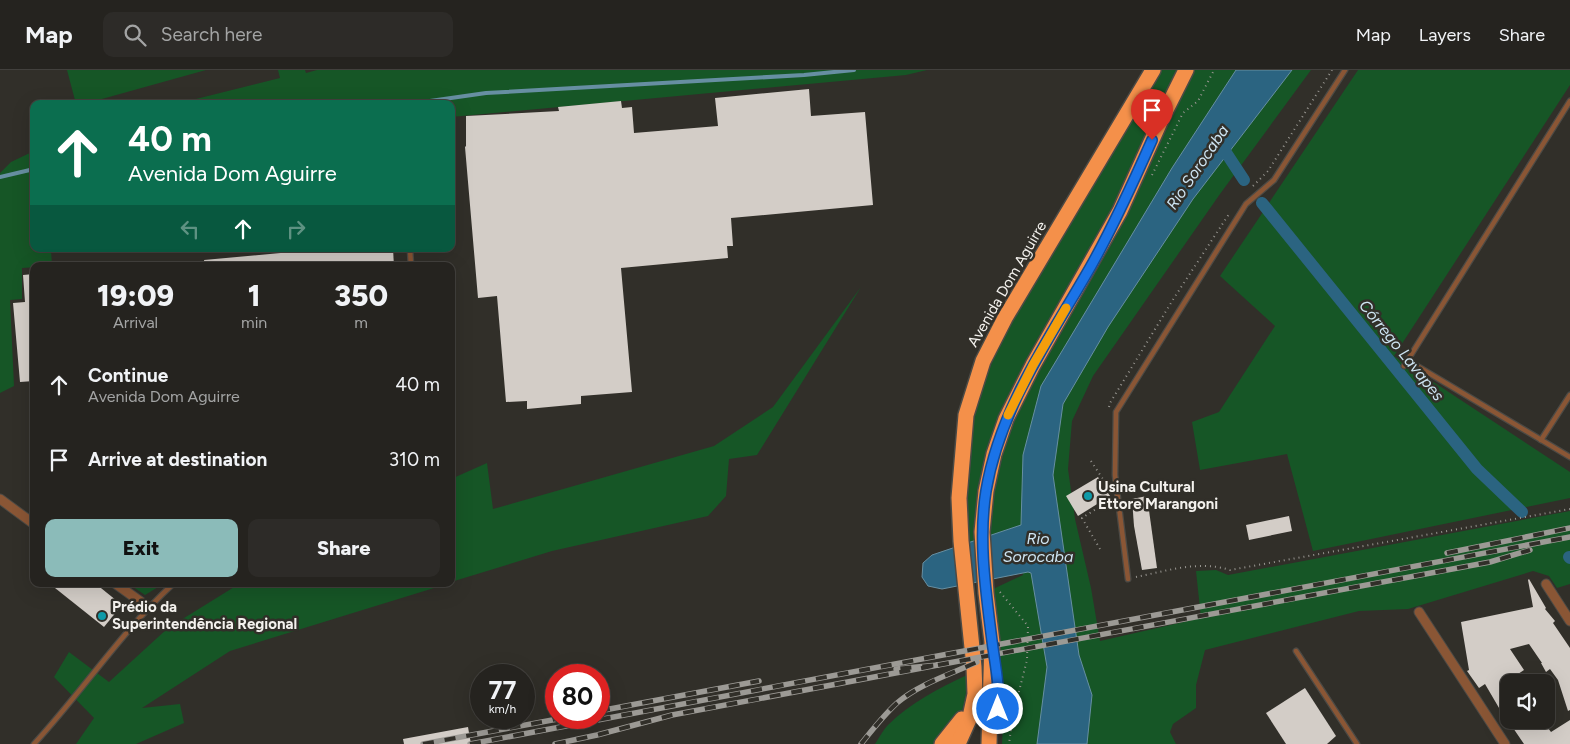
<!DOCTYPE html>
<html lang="en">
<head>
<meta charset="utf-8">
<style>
	:root { --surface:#25231f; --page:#2d2b28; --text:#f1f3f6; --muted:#a3a4a4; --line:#42403d; --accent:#8bbbb9 }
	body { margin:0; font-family:Figtree,sans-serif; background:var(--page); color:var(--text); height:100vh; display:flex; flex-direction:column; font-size:19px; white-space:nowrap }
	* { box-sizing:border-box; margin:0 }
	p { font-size:16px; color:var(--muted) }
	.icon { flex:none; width:28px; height:28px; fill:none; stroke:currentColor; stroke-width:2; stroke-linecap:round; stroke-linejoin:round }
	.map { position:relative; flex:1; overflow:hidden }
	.side { position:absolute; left:30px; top:192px; width:425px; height:325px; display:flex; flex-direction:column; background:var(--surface); border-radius:10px; box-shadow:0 5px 20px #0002,0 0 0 1px var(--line) }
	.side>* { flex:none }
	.top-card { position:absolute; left:30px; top:30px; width:425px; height:152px; border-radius:10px; box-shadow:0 5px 20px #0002,0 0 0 1px var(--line); background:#0b6e4f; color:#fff; overflow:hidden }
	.fabs { position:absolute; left:1500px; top:604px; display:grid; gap:10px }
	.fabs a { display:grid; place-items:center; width:55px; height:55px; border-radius:10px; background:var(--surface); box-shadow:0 5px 20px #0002,0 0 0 1px var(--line); font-size:25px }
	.speed { position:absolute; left:470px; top:594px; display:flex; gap:10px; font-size:25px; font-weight:700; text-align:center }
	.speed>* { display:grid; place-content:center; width:65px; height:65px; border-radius:50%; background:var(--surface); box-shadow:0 5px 20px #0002,0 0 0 1px var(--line); line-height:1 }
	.speed small { font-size:12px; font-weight:400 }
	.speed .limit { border:8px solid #d22; background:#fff; color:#111 }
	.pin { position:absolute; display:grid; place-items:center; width:42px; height:42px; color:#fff; margin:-51px -21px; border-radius:50% 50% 50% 0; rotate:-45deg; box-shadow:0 0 5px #0007 }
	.pin .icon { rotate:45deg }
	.me { position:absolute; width:55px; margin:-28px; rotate:0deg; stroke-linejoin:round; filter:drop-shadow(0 0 4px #0008) }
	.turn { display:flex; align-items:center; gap:18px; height:105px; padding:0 15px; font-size:22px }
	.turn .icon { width:65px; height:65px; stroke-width:2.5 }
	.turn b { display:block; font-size:35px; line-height:42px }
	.lanes { display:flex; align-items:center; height:48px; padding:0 15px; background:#0003; justify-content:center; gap:25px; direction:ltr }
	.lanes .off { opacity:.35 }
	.eta { display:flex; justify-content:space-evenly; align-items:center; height:85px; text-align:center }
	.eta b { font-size:30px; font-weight:800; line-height:35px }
	.cta { display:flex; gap:10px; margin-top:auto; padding:10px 15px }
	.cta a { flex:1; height:58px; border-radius:10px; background:var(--accent); color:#111; font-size:20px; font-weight:800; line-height:58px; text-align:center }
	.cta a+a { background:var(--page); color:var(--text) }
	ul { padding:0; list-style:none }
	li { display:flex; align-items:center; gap:15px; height:75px; padding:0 15px }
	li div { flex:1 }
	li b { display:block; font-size:19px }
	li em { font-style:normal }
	header { display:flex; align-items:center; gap:30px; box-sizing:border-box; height:70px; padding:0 25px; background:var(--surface); border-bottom:1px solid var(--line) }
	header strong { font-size:24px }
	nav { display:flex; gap:28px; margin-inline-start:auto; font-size:18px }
	.search { width:350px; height:45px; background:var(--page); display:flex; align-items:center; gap:12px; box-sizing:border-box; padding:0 18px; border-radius:10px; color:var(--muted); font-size:19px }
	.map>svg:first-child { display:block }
	.green { fill:#165626 }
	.water { fill:#2b6481; stroke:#678fa2 }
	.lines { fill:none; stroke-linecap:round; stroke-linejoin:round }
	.stream { stroke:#678fa2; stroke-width:4 }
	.canal { stroke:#2b6481; stroke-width:12 }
	.building { fill:#d3cdc7 }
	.lane-casing { stroke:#4c4a45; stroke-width:7 }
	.street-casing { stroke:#4c4a45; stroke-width:11 }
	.highway-casing { stroke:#4c4a45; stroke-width:18 }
	.path { stroke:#989691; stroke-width:2; stroke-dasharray:1 4; stroke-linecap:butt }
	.lane { stroke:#8a5635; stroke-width:4.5 }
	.street { stroke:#8a5635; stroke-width:9 }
	.highway { stroke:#f4904a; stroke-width:15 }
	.rail-casing { stroke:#9c9a95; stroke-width:5.5 }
	.rail { stroke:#312f29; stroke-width:4; stroke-dasharray:11; stroke-linecap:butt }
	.route-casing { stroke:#114b97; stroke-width:12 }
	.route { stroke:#1a73e8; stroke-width:9 }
	.slow { stroke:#f59e0b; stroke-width:9 }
	.culture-dot { fill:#0f9aa8; stroke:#312f29; stroke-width:2 }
	.labels { text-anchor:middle; stroke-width:5; stroke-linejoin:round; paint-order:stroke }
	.street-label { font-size:15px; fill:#f4f2ee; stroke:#312f29 }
	.poi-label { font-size:15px; font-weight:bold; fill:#f4f2ee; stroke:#312f29; text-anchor:start }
	.water-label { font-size:16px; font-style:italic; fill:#cee5f3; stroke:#312f29 }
</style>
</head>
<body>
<header>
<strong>Map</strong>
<div class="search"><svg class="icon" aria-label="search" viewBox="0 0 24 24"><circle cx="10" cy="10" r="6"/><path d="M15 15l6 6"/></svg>Search here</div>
<nav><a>Map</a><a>Layers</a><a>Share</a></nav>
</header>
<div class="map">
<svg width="1570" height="674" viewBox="0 0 1570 674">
	<rect width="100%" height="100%" fill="#312f29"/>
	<g class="green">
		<path d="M67,0H206L84,34H76Z"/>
		<path d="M278,0H305L306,3L317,0H927L906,5L451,47V34H176L280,8Z"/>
		<path d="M1161,0H1178L1160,33L1115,138L1024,294L1001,344L991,368L984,398L977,471L967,474C964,423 966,373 980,325C988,298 1002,272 1013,246Z"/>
		<path d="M1194,0H1311L1220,124L1093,306L1072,351L1068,399L1075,449L1091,518L1100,571L1201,548L1196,501L1216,500L1228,505L1570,441V514L1557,518L1549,506L1533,501L1408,539L1359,541L1205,580L1196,615V638L1173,654L1170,662L1176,674H1002L1004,623L993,519L1023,505L1017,458L988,467L990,439L997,404L1003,376L1010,355L1035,308L1102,188L1146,103Z"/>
		<path d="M1358,0H1570V15L1394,286L1570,402V428L1313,481L1287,384L1200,400L1192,352L1219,342L1275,256L1220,206Z"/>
		<path d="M34,81V179H51L52,196L22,198V229L10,230L14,316L0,323V103L11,92Z"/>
		<path d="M861,217L757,385L729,389L726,426L708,446L552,481L451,512V409L487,393L493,439L714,376L773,337Z"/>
		<path d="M129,514H163L145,525Z"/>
		<path d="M239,514H447L230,581L142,638L180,634L184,653L136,674H76L94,648L54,607L69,582L109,612L168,558Z"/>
		<path d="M967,605C967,640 960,649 938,674H875C879,668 883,660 888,655C910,633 939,618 967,605Z"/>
	</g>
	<path class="water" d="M1236,0H1292L1193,129L1108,257L1063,334L1053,405L1079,585L1092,625L1087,674H1037L1047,597L1031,503L1028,502L942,519L928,516L922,507L923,493L932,485L1021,455L1023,385L1041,316L1172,98Z"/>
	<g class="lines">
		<g class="stream">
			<path d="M409,34L486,23L804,5L854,0"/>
			<path d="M0,107L34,99"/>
		</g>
		<g class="canal">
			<path d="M1219,72L1244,110"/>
			<path d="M1262,133L1477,399L1522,442"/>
			<path d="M1569,487L1570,488"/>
		</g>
	</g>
	<g class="building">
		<path d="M809,19L811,46L865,42L873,135L731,148L733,176H727L728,188L621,198L632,322L581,326V334L527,339V331L506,332L497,226L478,228L465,77L466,76V46L559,41L558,37L621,31L622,38L632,37L634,63L718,56L715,28Z"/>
		<path d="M323,179H393L394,196H205L204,190Z"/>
		<path d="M34,204V311L20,312L13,233L25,232L23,205Z"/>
		<path d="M1098,407L1110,426L1078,446L1066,426Z"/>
		<path d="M1147,426L1157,498L1142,500L1134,456L1132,429Z"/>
		<path d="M1289,446L1292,461L1249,470L1246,455Z"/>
		<path d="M1529,509L1546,538L1545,539L1555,551L1553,553L1570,578V640L1568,641L1558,610L1550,599L1546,602L1541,593H1542L1529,574L1510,579L1524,600L1515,606L1518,612H1509V650H1542L1551,662L1570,650V674H1524L1509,652V655L1485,614L1479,618L1467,601L1469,600L1461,552L1533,537L1528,510Z"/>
		<path d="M50,514H96L122,535L104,557Z"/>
		<path d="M1305,618L1336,666L1327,674H1286L1266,643Z"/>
		<path d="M468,657L471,674H404L403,669Z"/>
	</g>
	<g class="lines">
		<defs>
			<g id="lane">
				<path d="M410,179L411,196"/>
				<path d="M1407,290L1570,387"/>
				<path d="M1404,296L1570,31"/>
				<path d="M1541,370L1570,325"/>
				<path d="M1128,509L1115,405L1116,342L1246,134L1274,110L1345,0"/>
				<path d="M1296,581L1357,674"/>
				<path d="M34,674C82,622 121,562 173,514"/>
			</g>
			<g id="street">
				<path d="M0,429L34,454"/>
				<path d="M116,514L148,537"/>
				<path d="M1546,514L1570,551"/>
				<path d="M1419,542L1505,674"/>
			</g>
			<g id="highway">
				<path d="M942,674L962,649"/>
				<path d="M958,674L970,647L975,624L974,597L961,471L959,428L966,345L983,291L1005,248L1153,0"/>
				<path d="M989,674L992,572L986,523L982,462L986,421L994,384L1006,349L1033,295L1120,141L1160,52L1186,0"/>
			</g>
		</defs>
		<use href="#lane" class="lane-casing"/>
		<use href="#street" class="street-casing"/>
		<use href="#highway" class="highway-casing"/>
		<g class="path">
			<path d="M1152,105L1183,43L1198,31L1214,0"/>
			<path d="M1253,116L1268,101L1332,0"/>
			<path d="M1109,337L1110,333L1174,228L1229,144"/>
			<path d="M1091,391L1108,417"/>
			<path d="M1100,479L1082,448L1110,430"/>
			<path d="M1136,507C1166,501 1199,490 1230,500L1570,439"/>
			<path d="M1000,522L1028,556L1027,590L1013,645L1009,674"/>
		</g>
		<use href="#lane" class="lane"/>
		<use href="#street" class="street"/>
		<use href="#highway" class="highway"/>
		<defs>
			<g id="rail">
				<path d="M1447,483L1570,458"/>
				<path d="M938,595L1490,492L1530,480"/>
				<path d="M599,641L759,611"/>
				<path d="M423,674L563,648"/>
				<path d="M470,674L1570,467"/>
				<path d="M555,674L597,665L672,645L938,595L896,599"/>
				<path d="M861,674C872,660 884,645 897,633C919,614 951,604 977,592"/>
			</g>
		</defs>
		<use href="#rail" class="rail-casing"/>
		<use href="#rail" class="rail"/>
	</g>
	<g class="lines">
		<defs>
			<path id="route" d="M998,639C1000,616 995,594 992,571C986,522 978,471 986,421C1000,337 1050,268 1091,196C1114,155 1133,113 1152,70"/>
		</defs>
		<use href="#route" class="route-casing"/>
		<use href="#route" class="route"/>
		<path class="slow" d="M1008,345L1033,295L1066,238"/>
	</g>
	<g class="culture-dot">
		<circle cx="1088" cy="426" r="5"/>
		<circle cx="102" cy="546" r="5"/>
	</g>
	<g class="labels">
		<g class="street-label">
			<text transform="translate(1007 214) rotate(-60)" y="5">Avenida Dom Aguirre</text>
		</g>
		<g class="poi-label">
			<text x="1098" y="422">Usina Cultural<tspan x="1098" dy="17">Ettore Marangoni</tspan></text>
			<text x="112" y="542">Prédio da<tspan x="112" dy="17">Superintendência Regional</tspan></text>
		</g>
		<g class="water-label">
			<text transform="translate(1197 97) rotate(-56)" y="6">Rio Sorocaba</text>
			<text transform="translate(1402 280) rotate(51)" y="6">Córrego Lavapes</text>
			<text x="1038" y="474">Rio<tspan x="1038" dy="18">Sorocaba</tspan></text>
		</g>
	</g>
</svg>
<div class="fabs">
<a><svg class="icon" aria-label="sound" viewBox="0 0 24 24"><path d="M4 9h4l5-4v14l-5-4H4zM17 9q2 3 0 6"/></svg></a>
</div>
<div class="speed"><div>77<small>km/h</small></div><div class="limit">80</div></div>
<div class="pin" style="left:1152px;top:70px;background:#d93025"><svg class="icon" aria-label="arrive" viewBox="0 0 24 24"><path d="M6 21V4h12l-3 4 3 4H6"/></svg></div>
<svg class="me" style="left:998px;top:639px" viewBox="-20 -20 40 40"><circle r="17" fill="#1a73e8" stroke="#fff" stroke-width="3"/><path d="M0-11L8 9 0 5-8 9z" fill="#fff"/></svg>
<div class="top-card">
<div class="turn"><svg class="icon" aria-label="ahead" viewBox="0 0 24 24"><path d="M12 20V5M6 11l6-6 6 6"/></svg><div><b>40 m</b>Avenida Dom Aguirre</div></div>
<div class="lanes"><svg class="icon off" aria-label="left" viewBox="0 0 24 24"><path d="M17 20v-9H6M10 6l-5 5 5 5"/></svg><svg class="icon" aria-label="ahead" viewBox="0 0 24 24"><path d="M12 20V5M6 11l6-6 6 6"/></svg><svg class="icon off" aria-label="right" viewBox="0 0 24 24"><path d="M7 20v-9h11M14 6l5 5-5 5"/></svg></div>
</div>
<section class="side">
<div class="eta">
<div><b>19:09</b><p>Arrival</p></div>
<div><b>1</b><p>min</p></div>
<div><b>350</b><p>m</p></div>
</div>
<ul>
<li><svg class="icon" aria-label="ahead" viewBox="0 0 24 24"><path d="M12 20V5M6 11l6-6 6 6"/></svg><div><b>Continue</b><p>Avenida Dom Aguirre</p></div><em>40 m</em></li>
<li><svg class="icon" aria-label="arrive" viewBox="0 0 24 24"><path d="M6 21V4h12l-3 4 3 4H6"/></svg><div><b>Arrive at destination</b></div><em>310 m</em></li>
</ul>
<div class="cta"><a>Exit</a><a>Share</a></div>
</section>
</div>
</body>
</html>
